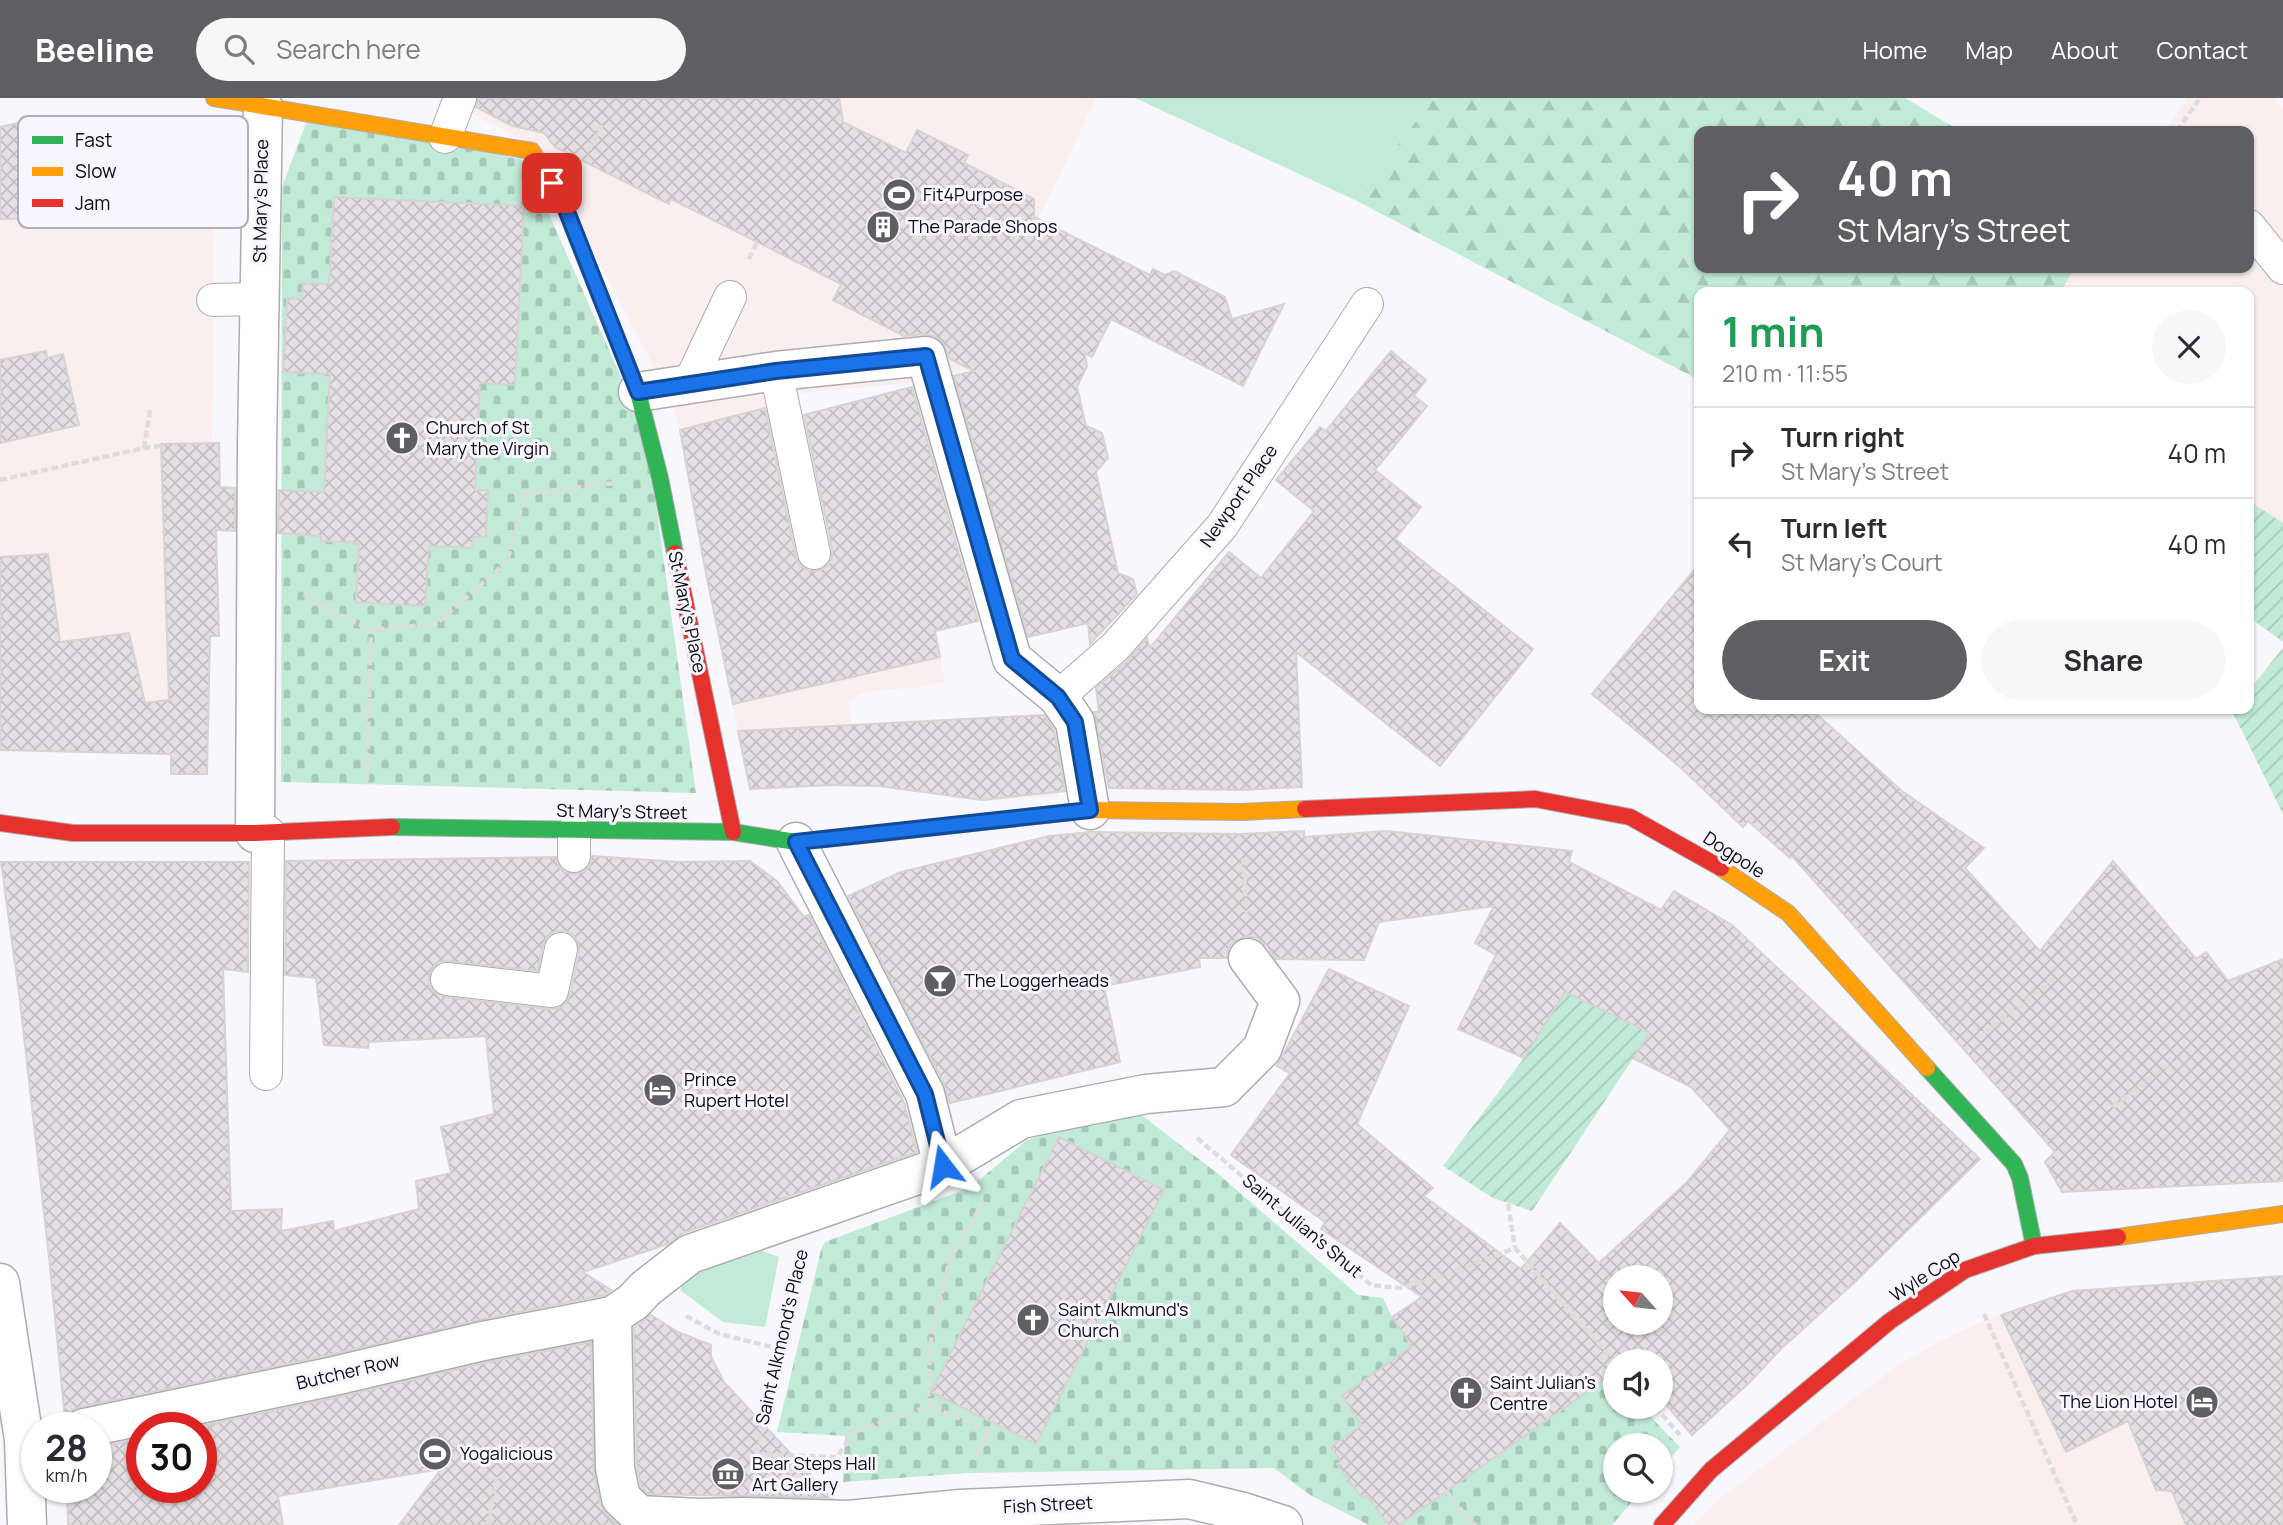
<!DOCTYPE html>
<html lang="en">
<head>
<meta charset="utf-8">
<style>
	:root { --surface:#fff; --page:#f7f7f7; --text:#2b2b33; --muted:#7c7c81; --line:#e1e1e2; --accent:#5f5e62 }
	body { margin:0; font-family:Manrope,sans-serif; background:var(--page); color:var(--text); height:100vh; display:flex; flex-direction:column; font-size:26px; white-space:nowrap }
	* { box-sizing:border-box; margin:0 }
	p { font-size:23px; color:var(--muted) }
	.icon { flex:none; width:38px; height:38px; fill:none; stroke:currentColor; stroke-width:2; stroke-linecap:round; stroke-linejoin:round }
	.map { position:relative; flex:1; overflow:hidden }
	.panel { position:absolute; left:1694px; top:189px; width:560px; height:427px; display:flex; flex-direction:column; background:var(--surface); border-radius:14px; box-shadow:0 2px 5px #0004 }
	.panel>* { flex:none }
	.banner { position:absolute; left:1694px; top:28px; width:560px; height:147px; border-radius:14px; box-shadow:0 2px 5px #0004; background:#5f5e62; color:#fff; overflow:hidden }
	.needle { width:46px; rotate:297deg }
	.buttons { position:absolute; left:1603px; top:1167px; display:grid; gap:14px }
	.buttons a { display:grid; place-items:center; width:70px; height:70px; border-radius:50%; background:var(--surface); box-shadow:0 2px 5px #0004; font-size:35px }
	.speed { position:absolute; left:21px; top:1314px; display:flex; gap:14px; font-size:35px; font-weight:700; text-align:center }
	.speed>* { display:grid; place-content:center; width:91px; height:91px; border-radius:50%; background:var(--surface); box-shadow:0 2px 5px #0004; line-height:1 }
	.speed small { font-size:18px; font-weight:400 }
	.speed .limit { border:10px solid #d22; background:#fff; color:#111 }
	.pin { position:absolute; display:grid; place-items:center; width:60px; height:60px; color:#fff; margin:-30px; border-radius:14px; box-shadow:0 4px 10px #0006 }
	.me { position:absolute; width:77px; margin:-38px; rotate:346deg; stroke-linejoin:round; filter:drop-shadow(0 0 5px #0008) }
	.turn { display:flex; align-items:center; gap:24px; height:147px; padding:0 28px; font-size:32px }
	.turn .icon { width:91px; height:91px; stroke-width:2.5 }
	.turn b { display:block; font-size:49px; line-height:60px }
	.round { display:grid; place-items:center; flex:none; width:74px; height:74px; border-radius:37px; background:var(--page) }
	.overview { display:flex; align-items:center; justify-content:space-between; height:119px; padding:0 28px }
	h1 { font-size:42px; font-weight:700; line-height:52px; color:#1e9e55 }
	.action { display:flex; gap:14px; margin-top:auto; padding:14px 28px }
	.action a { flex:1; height:80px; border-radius:42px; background:var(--accent); color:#fff; font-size:28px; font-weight:700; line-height:80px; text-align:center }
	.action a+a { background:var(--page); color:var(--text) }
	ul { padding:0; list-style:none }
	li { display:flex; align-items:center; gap:21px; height:91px; padding:0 28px; border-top:2px solid var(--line) }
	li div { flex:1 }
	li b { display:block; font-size:26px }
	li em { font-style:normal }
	header { display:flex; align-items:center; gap:42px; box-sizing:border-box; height:98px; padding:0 35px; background:var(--accent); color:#fff }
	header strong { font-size:33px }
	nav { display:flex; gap:38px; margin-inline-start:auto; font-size:24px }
	.search { width:490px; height:63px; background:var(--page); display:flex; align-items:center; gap:18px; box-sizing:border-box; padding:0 24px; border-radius:38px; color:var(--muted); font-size:26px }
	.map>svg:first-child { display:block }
	.commercial { fill:#faeeee }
	.grass { fill:#c2ebd7 }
	.forest { fill:url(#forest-firs) }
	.cemetery { fill:url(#cemetery-stones) }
	.garden { fill:url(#garden-furrows) }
	.building { fill:url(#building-cross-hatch); stroke:#d6d3d5; stroke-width:2; fill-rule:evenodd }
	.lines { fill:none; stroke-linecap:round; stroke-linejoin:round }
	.lane-casing { stroke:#adacb0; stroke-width:34 }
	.street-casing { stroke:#adacb0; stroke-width:41 }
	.fast-casing { stroke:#adacb0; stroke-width:18 }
	.slow-casing { stroke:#adacb0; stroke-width:18 }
	.jam-casing { stroke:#adacb0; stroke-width:18 }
	.path { stroke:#ddd; stroke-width:4.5; stroke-dasharray:7 3.5; stroke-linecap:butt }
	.lane { stroke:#fefefe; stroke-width:32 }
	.street { stroke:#fefefe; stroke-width:38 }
	.fast { stroke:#30b455; stroke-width:16 }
	.slow { stroke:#ff9f0a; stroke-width:16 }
	.jam { stroke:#e5322d; stroke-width:16 }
	.route-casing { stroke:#114b97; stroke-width:18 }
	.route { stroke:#1a73e8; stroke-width:12 }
	.labels { text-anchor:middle; stroke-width:6; stroke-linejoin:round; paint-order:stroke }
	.poi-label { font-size:18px; fill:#0c0b10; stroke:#f7f5fd; text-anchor:start }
	.street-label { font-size:18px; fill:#0c0b10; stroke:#f7f5fd }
	.key { fill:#f7f5fd; stroke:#b0afb6; stroke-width:2 }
	.key-label { font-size:19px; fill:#0c0b10 }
</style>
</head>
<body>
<header>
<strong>Beeline</strong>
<div class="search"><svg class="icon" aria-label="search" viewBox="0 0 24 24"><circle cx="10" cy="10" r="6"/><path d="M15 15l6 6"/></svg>Search here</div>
<nav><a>Home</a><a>Map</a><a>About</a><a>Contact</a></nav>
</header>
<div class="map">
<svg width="2283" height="1427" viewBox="0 0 2283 1427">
	<defs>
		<pattern id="forest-firs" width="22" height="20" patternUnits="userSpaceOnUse" patternTransform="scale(1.75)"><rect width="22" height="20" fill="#c2ebd7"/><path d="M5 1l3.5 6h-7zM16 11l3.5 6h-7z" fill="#a6c8b8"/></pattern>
		<pattern id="cemetery-stones" width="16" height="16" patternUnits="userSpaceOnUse" patternTransform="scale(1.75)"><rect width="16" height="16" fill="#c2ebd7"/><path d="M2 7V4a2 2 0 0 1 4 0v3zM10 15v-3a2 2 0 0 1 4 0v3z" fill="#a6c8b8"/></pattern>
		<pattern id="garden-furrows" width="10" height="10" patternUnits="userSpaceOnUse" patternTransform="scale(1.75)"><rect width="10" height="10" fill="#c2ebd7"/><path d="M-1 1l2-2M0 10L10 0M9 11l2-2" fill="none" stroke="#a6c8b8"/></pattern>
		<pattern id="building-cross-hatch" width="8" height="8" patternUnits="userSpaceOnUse" patternTransform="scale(1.75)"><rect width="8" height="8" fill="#e3dfe2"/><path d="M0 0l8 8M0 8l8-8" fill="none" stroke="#c2bec1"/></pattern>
	</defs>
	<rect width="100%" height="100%" fill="#f8f7fb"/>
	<g class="commercial">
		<path d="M469,0H1096L963,280L789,296L837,505L927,495L945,584L915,590L889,591L859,596L848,604L852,627L1040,617L1058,698L988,703L879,688L830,687L750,691L705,471L680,332L671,301L539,50L464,12Z"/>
		<path d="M2188,0H2274L2283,11V544L2249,519V194H2061L2074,170H2249V33H2164Z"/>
		<path d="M41,20L164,21L216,30L227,41L229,52L225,64L215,70L212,344L219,345L221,408H215L219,538H209L180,656L0,652V29Z"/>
		<path d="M2283,1179V1427H1693L1719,1401L1896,1269L1942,1242L1983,1223L2079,1192Z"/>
	</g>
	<g class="grass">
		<path d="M1135,0H1434L1355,102Z"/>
		<path d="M753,1149L779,1159L765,1229L723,1224L680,1192L694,1168Z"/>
	</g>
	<path class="forest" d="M1434,0H1905L1960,33H1699V170H2074L2061,194H1699V282L1355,102Z"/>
	<g class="cemetery">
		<path d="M309,17L525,62L628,295L652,378L696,695L281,684L282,89Z"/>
		<path d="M1140,1016L1217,1075L1358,1197L1383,1200L1392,1219L1439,1186L1589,1255L1615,1282V1309H1641L1680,1349L1661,1371V1348H1615V1393H1641L1612,1427H1369L1310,1397L1274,1370L968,1375L843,1384L845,1338L777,1334L821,1152L825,1144L961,1093L977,1084L1027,1042L1098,1019Z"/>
	</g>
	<g class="garden">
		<path d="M2249,403L2283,425V544L2249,519Z"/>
		<path d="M2283,550V716L2232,613L2233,611H2249V592Z"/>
		<path d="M1567,891L1596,909L1650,935L1532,1113L1493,1100L1443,1068L1524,960Z"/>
	</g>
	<g class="building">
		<path d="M478,0H839L843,24L906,55L917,32L968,57L964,65L1034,101V119L1150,177L1153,171L1165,177L1174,173L1225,199L1232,221L1284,206L1243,288L1111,221L1092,259L1085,255L1087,268L1077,289L1086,328L1102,335L1108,360L1096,374L1118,475L1133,481L1137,496L1090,546L1088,525L1028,539L954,278L974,273L950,261L942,244L934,238L924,236L904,238L833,202L841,186L671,101L669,106L555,49L544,35L512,28L476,9Z"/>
		<path d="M41,20L164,21L216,30L240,56L215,70L216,117L85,116L84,119L0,121V29Z"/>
		<path d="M334,99L524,108L515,287L480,285L475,392H488L486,439H473L472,450L429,448L425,508L356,504L359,445L321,443V438L278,435L279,392L324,394L330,276L283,274L287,200L302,201L303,185L329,186Z"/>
		<path d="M46,253L47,260L63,256L79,327L0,345V262Z"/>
		<path d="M1391,253L1426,282L1414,298L1427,308L1375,372L1421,409L1395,441L1533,551L1440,668L1296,554L1302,689L1241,692L1109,690L1094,614H1099L1096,590L1127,563L1147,540L1150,550L1229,454L1261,480L1314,413L1276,382L1320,329L1326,333Z"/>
		<path d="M912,289L978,523L935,533L940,559L733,606L705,471L680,332L765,310L796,459L801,468L809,473H817L827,468L832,460V451L804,317Z"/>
		<path d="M219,345L220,389L235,390V433L216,432L219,538H210L207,676H171V656L0,652V459L48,456L60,544L129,535L145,605L169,602L161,346Z"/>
		<path d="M1699,466V611H1811L1902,693L1984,750L1965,770L2040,853L2113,763L2196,861L2206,854L2228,883L2283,861V1083L2062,1094L2045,1064L2055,1054L1792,758L1790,760L1748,723L1743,729L1680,669L1592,596Z"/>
		<path d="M1044,617L1054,632L1065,693L982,702L879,688L830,687L750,691L738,633Z"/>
		<path d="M1304,733V739L1387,733L1572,753L1569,764L1661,812L1674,793L1732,827L1980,1061L1856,1183L1782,1250L1750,1284L1692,1337L1661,1301V1264H1615V1274L1399,1427H1388L1367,1397L1362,1400L1337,1366L1341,1363L1331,1349L1362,1327L1342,1298L1412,1248L1392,1219L1422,1199L1321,1131L1325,1124L1231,1057L1290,975L1277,968L1329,871L1409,908L1357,1026L1433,1090L1424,1098L1521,1171L1560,1125L1599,1165L1687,1084L1730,1032L1691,989L1633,960L1650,935L1565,894L1524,960L1458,931L1496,857L1475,845L1494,808L1379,824L1364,862L1276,861L1266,847L1257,840L1246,838L1234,843L1228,851L1227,860H1199L1200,869L1104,888L1120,964L950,1005L944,986L848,798L901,774L1049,738L1091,734L1241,736ZM1615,1180H1661V1225H1615Z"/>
		<path d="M592,758L679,764L750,763L777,783L804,819L809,817L904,1004L917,1054L683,1135L668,1146L583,1174L611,1192L604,1197L479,1222L329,1257L80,1309L70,1313L65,1321L49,1159L19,895L1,764H249L248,874L223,871L231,1113L282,1111L281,1133L333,1123L334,1133L419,1111L416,1083L451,1075L441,1029L494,1016L486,938L369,944L368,950L324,947L316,880L285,877L286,763L556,759L558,767L564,774L575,776L583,774L589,768ZM556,833H565L573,837L578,845L579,854L570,897L566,904L559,910L550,911L445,899L436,895L430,888L429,880L432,871L439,864L448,863L538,873L543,847L548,838Z"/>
		<path d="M1059,1039L1164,1092L1036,1346L931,1294Z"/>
		<path d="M2283,1178V1427H2186L2172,1393L2156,1392L2128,1323L2066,1354L2001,1217L2072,1193Z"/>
		<path d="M651,1217L678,1234L711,1247V1259L724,1284L832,1400L648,1396L641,1389L637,1368L634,1230Z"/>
		<path d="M591,1244L594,1374L600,1405L606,1416L618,1427H399L441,1371L278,1398L283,1427H68L67,1390H96V1350L142,1340V1390H201V1330H191L339,1299L488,1264Z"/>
	</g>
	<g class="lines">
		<defs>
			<g id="lane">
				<path d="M445,39L460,0"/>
				<path d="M2249,128L2283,170"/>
				<path d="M213,202L259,201"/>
				<path d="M776,273L814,455"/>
				<path d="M689,286L730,199"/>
				<path d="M1058,599L1115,549L1222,428L1367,206"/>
				<path d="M574,732V758"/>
				<path d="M447,881L552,893L561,851"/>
				<path d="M266,976L268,734"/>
			</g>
			<g id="street">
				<path d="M638,294L776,273L926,258L1012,561L1058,599L1075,624L1090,712"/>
				<path d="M255,735L257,347L263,9"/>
				<path d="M796,744L925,996L943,1068"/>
				<path d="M0,1185L24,1342L27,1427"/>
				<path d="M612,1218L615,1370L621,1400L639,1417L700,1420L743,1419L849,1422L960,1411L1189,1401L1243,1414L1283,1427"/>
				<path d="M84,1330L334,1278L483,1243L612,1218L633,1204L645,1191L690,1156L943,1068L1021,1021L1146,996L1224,989L1262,951L1280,903L1248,860"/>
			</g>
			<g id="fast">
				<path d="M573,130L638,294L660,380L675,455"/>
				<path d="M392,729L733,734L796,744L883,735"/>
				<path d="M1927,970L2014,1066L2020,1080L2034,1148"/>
			</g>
			<g id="slow">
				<path d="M214,0L532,53L562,101L573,130"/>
				<path d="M883,735L1090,712L1241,714L1305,711"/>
				<path d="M1721,770L1788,815L1927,970"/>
				<path d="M2118,1139L2283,1116"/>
			</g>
			<g id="jam">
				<path d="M675,455L733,734"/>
				<path d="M1305,711L1535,701L1630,719L1721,770"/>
				<path d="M0,725L73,735H255L392,729"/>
				<path d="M1662,1427L1711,1372L1890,1223L1965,1172L2034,1148L2118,1139"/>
			</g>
		</defs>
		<use href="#lane" class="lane-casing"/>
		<use href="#street" class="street-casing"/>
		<use href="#fast" class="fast-casing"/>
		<use href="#slow" class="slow-casing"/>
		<use href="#jam" class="jam-casing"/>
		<g class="path">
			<path d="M2177,33L2200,0"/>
			<path d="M589,52L603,24"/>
			<path d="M749,161L757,144"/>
			<path d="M144,350L150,312"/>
			<path d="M0,382L144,350L161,348"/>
			<path d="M304,496L321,508L371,532"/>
			<path d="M367,683L371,532L436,526L507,464L525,396L614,385"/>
			<path d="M1243,760L1246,814"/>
			<path d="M1984,935L2054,881"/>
			<path d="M2113,1009L2172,963"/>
			<path d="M1197,1040L1371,1187L1399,1190L1443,1178L1515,1150L1615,1264"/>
			<path d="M1508,1106L1515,1150"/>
			<path d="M1984,1216L2077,1427"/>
			<path d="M686,1218L719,1236L780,1251"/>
			<path d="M1655,1309L1680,1337"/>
			<path d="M756,1356L837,1359L854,1334L930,1308"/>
			<path d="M975,1361L989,1333L930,1308L928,1296L931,1241L950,1161L985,1101"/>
			<path d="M754,1363L800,1167"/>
			<path d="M1446,1393L1472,1425L1476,1427"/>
			<path d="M488,1427L497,1378"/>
		</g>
		<use href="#lane" class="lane"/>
		<use href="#street" class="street"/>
		<use href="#fast" class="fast"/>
		<use href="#slow" class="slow"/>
		<use href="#jam" class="jam"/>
	</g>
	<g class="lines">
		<defs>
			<path id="route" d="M552,85L562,101L638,294L776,273L926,258L1012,561L1058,599L1075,624L1090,712L796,744L925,996L943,1068"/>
		</defs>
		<use href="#route" class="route-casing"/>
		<use href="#route" class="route"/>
	</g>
	<defs>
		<symbol id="stadium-disc" viewBox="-11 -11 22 22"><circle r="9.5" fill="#5f5e62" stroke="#f7f5fd"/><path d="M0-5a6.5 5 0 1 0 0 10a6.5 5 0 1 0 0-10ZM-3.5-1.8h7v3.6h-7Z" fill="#fff"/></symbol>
		<symbol id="building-disc" viewBox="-11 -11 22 22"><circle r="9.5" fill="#5f5e62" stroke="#f7f5fd"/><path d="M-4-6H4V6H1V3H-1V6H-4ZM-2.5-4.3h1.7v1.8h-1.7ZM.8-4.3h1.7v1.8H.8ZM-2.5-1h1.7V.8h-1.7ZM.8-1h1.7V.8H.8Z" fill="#fff"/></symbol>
		<symbol id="church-disc" viewBox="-11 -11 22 22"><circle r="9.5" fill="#5f5e62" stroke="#f7f5fd"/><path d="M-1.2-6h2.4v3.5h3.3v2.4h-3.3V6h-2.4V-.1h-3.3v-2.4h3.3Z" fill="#fff"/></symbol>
		<symbol id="bar-disc" viewBox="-11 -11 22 22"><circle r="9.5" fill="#5f5e62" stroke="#f7f5fd"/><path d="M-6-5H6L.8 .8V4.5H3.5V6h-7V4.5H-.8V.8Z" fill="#fff"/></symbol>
		<symbol id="hotel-disc" viewBox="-11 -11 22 22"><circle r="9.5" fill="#5f5e62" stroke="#f7f5fd"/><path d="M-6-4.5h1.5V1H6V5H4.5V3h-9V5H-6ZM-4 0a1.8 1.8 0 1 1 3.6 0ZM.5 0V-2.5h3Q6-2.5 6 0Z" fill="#fff"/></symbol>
		<symbol id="museum-disc" viewBox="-11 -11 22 22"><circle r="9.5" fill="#5f5e62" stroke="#f7f5fd"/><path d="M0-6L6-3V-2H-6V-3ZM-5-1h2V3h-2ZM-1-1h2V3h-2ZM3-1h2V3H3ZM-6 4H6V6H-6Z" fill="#fff"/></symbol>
	</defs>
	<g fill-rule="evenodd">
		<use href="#stadium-disc" x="880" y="78" width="38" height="38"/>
		<use href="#building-disc" x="864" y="110" width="38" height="38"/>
		<use href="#church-disc" x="383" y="321" width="38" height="38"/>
		<use href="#bar-disc" x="921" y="864" width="38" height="38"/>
		<use href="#hotel-disc" x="641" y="973" width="38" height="38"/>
		<use href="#church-disc" x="1014" y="1203" width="38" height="38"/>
		<use href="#church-disc" x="1447" y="1276" width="38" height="38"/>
		<use href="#hotel-disc" x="2183" y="1285" width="38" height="38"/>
		<use href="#stadium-disc" x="416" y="1337" width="38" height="38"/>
		<use href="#museum-disc" x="709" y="1357" width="38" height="38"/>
	</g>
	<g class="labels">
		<g class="poi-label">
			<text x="923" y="103">Fit4Purpose</text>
			<text x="908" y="135">The Parade Shops</text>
			<text x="426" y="336">Church of St<tspan x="426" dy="21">Mary the Virgin</tspan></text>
			<text x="964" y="889">The Loggerheads</text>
			<text x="684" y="988">Prince<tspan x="684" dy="21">Rupert Hotel</tspan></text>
			<text x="1058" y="1218">Saint Alkmund's<tspan x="1058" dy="21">Church</tspan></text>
			<text x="1490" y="1291">Saint Julian's<tspan x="1490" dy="21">Centre</tspan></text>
			<text x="2178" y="1310" text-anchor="end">The Lion Hotel</text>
			<text x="460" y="1362">Yogalicious</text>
			<text x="752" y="1372">Bear Steps Hall<tspan x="752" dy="21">Art Gallery</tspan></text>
		</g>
		<g class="street-label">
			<text transform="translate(261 103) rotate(-89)" y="6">St Mary's Place</text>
			<text transform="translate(1239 398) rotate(-55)" y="6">Newport Place</text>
			<text transform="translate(687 514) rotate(78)" y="6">St Mary's Place</text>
			<text transform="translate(622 714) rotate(1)" y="6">St Mary's Street</text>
			<text transform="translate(1734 757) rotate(33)" y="6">Dogpole</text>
			<text transform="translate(1302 1128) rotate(40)" y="6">Saint Julian's Shut</text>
			<text transform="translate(1925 1178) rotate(-33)" y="6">Wyle Cop</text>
			<text transform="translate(782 1239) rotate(-77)" y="6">Saint Alkmond's Place</text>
			<text transform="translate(348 1274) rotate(-13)" y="6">Butcher Row</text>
			<text transform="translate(1048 1407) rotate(-3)" y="6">Fish Street</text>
		</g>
	</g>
	<rect x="18" y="18" width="230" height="112" rx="10" class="key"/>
	<rect x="32" y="38" width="31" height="8" fill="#30b455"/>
	<rect x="32" y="69" width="31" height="9" fill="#ff9f0a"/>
	<rect x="32" y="101" width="31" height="8" fill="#e5322d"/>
	<g class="key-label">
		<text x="75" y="49">Fast</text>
		<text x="75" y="80">Slow</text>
		<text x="75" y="112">Jam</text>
	</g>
</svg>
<div class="buttons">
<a><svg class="needle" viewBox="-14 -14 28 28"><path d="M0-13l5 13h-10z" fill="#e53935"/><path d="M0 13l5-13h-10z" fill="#7c7c81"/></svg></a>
<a><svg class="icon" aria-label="sound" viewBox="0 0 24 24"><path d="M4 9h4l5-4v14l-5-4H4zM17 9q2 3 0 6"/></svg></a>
<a><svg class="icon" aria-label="search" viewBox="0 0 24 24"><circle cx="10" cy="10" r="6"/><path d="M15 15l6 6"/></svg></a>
</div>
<div class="speed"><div>28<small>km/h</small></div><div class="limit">30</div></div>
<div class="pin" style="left:552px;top:85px;background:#d93025"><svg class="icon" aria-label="arrive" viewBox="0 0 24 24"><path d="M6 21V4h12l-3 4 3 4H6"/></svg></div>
<svg class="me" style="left:943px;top:1068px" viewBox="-20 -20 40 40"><path d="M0-17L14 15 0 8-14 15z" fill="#1a73e8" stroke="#fff" stroke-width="4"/></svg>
<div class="banner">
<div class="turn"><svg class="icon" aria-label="right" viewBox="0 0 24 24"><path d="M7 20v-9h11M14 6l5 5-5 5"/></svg><div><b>40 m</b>St Mary's Street</div></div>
</div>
<section class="panel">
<div class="overview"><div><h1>1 min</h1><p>210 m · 11:55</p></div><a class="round"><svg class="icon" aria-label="close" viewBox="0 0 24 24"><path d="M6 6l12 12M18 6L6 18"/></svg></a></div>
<ul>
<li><svg class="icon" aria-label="right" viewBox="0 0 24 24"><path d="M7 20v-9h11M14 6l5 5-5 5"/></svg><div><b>Turn right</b><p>St Mary's Street</p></div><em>40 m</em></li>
<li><svg class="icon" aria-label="left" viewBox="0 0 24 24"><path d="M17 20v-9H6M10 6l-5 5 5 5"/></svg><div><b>Turn left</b><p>St Mary's Court</p></div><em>40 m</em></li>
</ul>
<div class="action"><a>Exit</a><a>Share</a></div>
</section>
</div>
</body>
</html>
